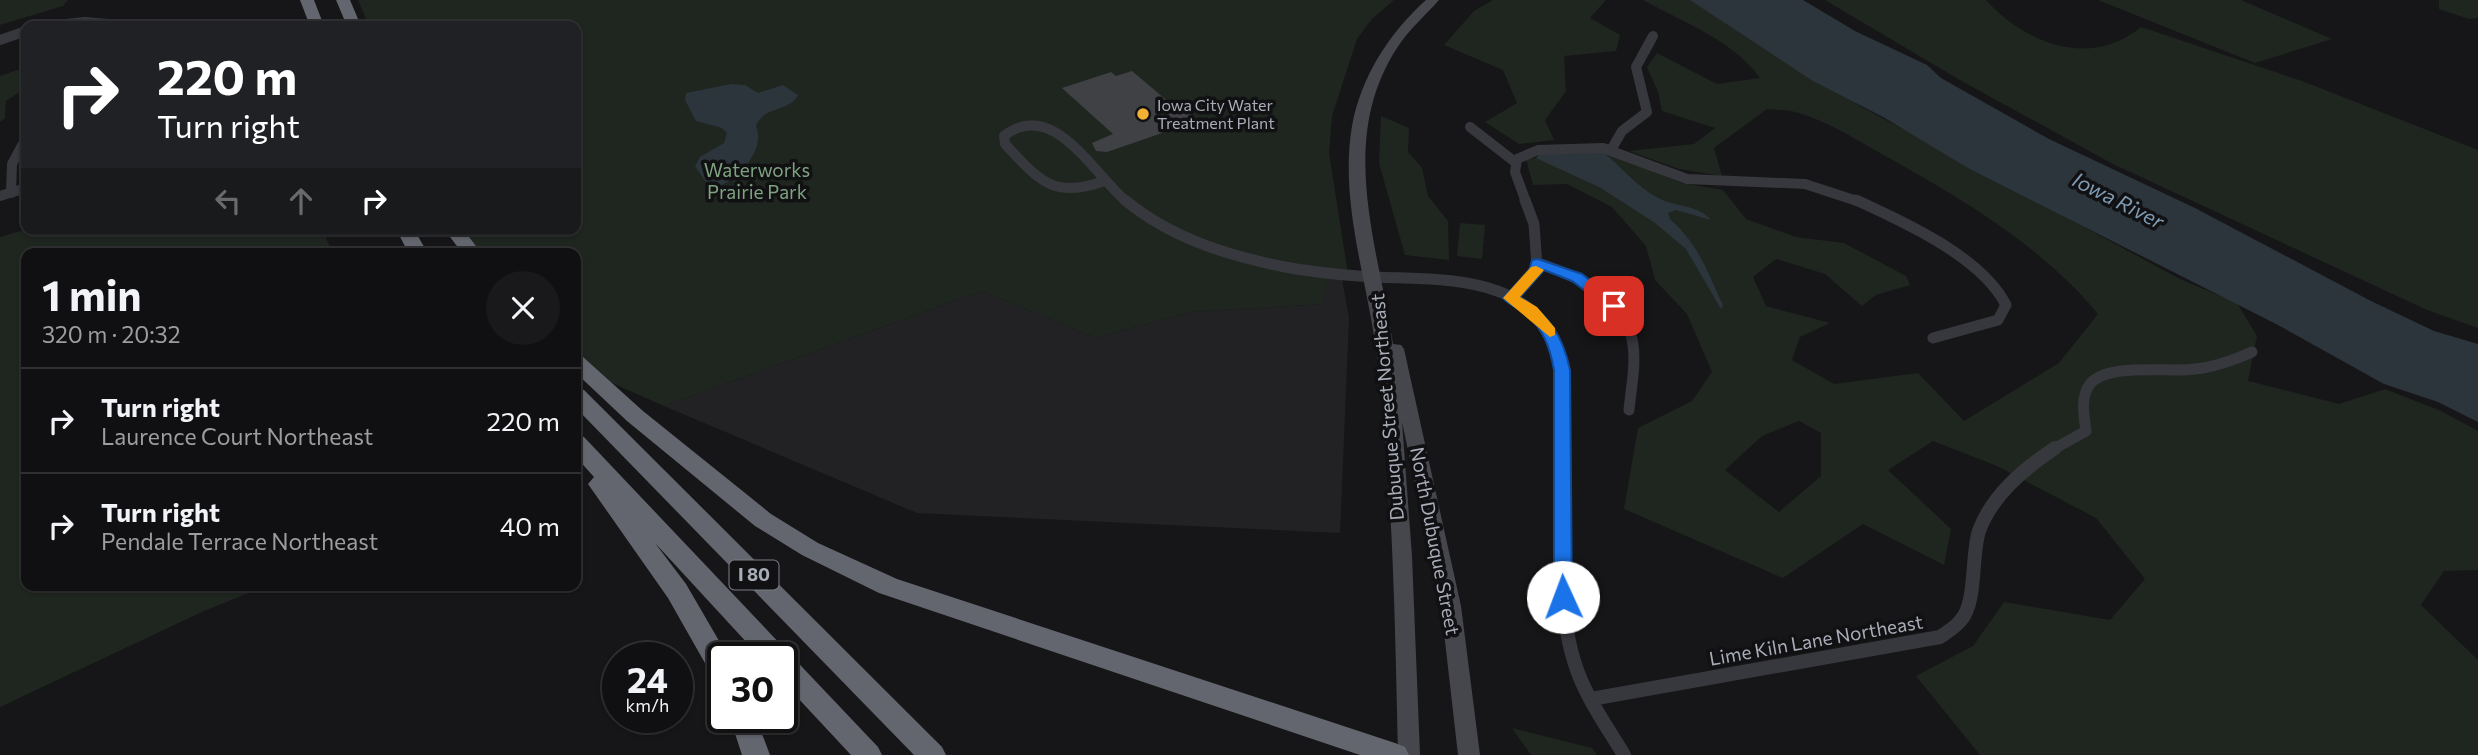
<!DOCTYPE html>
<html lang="en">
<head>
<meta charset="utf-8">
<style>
	:root { --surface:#101012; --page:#19191b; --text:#f1f3f6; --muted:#9c9d9f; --line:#303032 }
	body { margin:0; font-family:Commissioner,sans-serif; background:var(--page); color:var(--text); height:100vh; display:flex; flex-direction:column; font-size:26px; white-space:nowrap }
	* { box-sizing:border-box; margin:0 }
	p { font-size:23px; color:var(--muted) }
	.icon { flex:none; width:38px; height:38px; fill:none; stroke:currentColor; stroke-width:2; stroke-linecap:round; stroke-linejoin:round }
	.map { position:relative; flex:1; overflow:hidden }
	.drawer { position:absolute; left:21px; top:248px; width:560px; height:343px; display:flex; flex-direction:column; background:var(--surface); border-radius:14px; box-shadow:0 2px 5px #0004,0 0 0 2px var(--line) }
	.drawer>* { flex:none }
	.hud { position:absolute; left:21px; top:21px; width:560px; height:214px; border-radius:14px; box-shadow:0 2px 5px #0004,0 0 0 2px var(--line); background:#202124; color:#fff; overflow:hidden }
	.speed { position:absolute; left:602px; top:642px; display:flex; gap:14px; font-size:35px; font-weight:700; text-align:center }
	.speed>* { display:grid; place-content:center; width:91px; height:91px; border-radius:50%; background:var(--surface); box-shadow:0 2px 5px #0004,0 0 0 2px var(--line); line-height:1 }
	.speed small { font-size:18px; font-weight:400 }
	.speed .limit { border:4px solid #111; border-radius:10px; background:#fff; color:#111 }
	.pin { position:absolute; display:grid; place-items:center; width:60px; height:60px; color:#fff; margin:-30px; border-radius:14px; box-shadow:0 4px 10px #0006 }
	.me { position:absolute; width:77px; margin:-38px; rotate:358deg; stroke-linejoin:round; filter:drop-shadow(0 0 5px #0008) }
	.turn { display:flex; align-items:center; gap:24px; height:147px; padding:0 21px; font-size:32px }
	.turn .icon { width:91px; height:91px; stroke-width:2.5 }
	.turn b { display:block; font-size:49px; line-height:60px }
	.lanes { display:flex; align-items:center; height:66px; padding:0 21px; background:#0003; justify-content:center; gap:35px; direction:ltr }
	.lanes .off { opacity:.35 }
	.round { display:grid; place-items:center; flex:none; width:74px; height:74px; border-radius:37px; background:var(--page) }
	.headline { display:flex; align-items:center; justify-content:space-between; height:119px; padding:0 21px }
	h1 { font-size:42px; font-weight:700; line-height:52px }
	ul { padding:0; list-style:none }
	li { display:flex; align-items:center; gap:21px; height:105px; padding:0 21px; border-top:2px solid var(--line) }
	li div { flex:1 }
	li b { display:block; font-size:26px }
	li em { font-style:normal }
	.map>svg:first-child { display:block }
	.built { fill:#222225 }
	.green { fill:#1e261f; fill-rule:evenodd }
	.water { fill:#2c353c }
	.building { fill:#404145 }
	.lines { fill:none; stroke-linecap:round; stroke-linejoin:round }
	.minor-far2 { stroke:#37383d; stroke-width:10 }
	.minor-far1 { stroke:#37383d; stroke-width:11 }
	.minor { stroke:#37383d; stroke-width:14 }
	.secondary { fill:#45474d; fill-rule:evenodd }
	.motorway { fill:#63666e; fill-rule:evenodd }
	.route { fill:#1a73e8; stroke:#114b97; stroke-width:2 }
	.slow { fill:#f59e0b }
	.poi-dot { fill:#f2b134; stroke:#111113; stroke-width:2.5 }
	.labels { text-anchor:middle; stroke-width:7; stroke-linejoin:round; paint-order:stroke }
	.far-poi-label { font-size:16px; fill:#a8adb8; stroke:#111113; text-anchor:start }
	.shield { fill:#111113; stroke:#7b7e86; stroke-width:2 }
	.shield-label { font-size:18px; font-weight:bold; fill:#a8adb8 }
	.park-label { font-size:19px; fill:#7fa381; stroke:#111113 }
	.street-label { font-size:19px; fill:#a8adb8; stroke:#111113 }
	.water-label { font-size:21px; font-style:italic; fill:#7f9bb3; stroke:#111113 }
</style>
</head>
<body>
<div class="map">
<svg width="2478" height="755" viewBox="0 0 2478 755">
	<rect width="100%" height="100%" fill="#161618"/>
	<path class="built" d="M1327,278L1342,279L1349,318L1340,533L917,513L664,406L982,291L1096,338L1190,312L1323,304Z"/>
	<g class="green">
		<path d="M0,0H68L63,6L0,25Z"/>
		<path d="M358,0H1394L1372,19L1357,39L1332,116L1329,153L1348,274L1328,278L1323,304L1190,312L1096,338L982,291L664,406L585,371L576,361V254H473L460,229H576V26H369Z"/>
		<path d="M1493,0H1606L1590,18L1620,35L1616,51L1564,56L1566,91L1545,120L1554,140L1519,144L1485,122L1517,103L1503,70L1444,45L1474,11Z"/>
		<path d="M1643,0H1693L1862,107L2180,279L2237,303L2257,336L2248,381L2339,404L2385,389L2441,411L2478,431V570L2444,571L2421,605L2478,660V755H1980L1916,676L1973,646L2004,602L2110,620L2145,579L2096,518L1997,466L1933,441L1888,470L1951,529L1944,565L1863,524L1783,578L1624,509L1638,428L1692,401L1712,372L1687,314L1655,280L1646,246L1612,207L1567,184L1533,185L1526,159L1600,150L1682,183L1723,190L1746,219L1796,237L1844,243L1906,276L1910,285L1876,295L1862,306L1825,274L1776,259L1753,277L1766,306L1830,323L1800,337L1792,360L1834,384L1918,373L1964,421L2059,363L2098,314C2040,244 1959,197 1880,153C1855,139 1827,121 1799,113C1789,110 1777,110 1767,109L1714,148L1722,176L1679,169L1629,151L1694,144L1715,128L1662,111L1658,92L1647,67L1657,53L1717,84L1760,78C1734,41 1683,22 1643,0ZM1799,421L1821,433V476L1779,512L1725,470L1762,436Z"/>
		<path d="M1825,0H1986C2026,44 2090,69 2141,27L2302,81L2478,150V328L2427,310L2113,164L1958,79Z"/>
		<path d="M2098,0H2241L2332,39L2255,63Z"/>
		<path d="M2439,0H2478V18L2469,19L2439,9Z"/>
		<path d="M26,67V88L6,101L5,118L0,122V76Z"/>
		<path d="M1381,116L1409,128L1408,152L1422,168L1428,196L1448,221L1449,260L1405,255L1379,163Z"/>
		<path d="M1460,223L1485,225L1482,259L1457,256Z"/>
		<path d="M28,229H322L333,254H26V586H266L204,611L0,707V237Z"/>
		<path d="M1512,728L1592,748L1597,755H1531Z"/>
	</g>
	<g class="water">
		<path d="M1690,0H1803L1855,31L1927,65L1941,78L2049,139L2195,208L2371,301L2434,331L2478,344V422L2438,402L2384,384L2278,325L1968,168L1883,117L1813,81Z"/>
		<path d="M731,84L745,85L758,93L783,85L798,95C790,112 763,106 756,126C766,150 739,178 718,187L705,181L695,166L700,157L724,143L727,133L722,128L696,121L685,100L686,93Z"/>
		<path d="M1600,150C1622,166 1639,191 1665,201C1681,207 1699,206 1711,220L1676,210L1668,213L1670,219C1700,246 1706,270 1723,305L1721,309L1686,249L1655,223L1601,188L1536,158L1539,154Z"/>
	</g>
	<path class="building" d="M1132,71L1177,109L1184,107L1200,120L1107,152L1096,151L1092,143L1113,134L1062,88L1111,72L1116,76Z"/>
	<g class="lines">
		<g class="minor-far2">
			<path d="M46,26L85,22L131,26"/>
			<path d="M0,40L26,31"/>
			<path d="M1470,127L1515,162"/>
			<path d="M1611,150L1622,131L1647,112L1636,67L1653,36"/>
			<path d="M1104,181C1053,200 1039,180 1005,144L1004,136C1053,97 1094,175 1127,202"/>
			<path d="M11,193L12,164L26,138"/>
			<path d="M0,196L26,188"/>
			<path d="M1526,202L1515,172L1517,159L1538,150L1603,148L1687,179L1805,184L1860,202"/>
		</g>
		<g class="minor-far1">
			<path d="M1125,200C1173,240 1235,258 1296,269C1323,273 1349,276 1376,277C1435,280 1523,274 1552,339C1568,373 1562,413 1563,450"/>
			<path d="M1856,200C1904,222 1982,257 2006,305L1998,320L1933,338"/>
			<path d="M1538,263C1576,276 1623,294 1632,339C1637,362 1631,387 1629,410"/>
			<path d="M1510,298L1537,267L1534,224L1525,200"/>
			<path d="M2052,450L2086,431C2084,416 2080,397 2090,384C2109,362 2169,373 2195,369C2215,367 2234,360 2252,352"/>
		</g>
		<g class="minor">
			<path d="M1563,448C1563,517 1554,594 1574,661C1584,695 1606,725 1624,755"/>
			<path d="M1591,699L1940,637C1947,632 1956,627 1961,620C1977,602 1971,555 1979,531C1992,495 2024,469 2055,448"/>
		</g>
		<path class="secondary" d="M1426,0H1439C1425,16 1409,29 1397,48C1337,140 1378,245 1393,344L1401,345L1404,349L1461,606L1480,755H1458L1441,606L1402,422L1412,556L1420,755H1398C1395,622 1393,489 1377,357C1368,281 1339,203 1352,126C1361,77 1389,33 1426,0Z"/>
		<g class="motorway">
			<path d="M300,0H314L324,26H310Z"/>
			<path d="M336,0H350L361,26H347Z"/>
			<path d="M396,229H414L428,254H409Z"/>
			<path d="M444,229H463L482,254H463Z"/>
			<path d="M576,355L583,357L643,411L771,514L818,543L897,579L1395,743L1405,747L1409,755H1360L879,593L802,555L755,526L627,421L576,373Z"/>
			<path d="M576,388L584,390L942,747L946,755H914L576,408Z"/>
			<path d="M576,435L584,437L878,747L882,755H851L782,681V658H761L655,543L686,584L729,658H723V682L714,679L668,598L588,484L594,477L576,457Z"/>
			<path d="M730,718H756L770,755H742Z"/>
		</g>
	</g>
	<path class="route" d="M1538,259L1582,274L1622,306L1620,309H1609L1572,281L1544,270L1520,297C1549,315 1563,336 1570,370L1572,597L1563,604L1554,597V370C1550,348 1544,330 1526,314C1519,308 1509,305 1503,298L1529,271L1532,260Z"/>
	<path class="slow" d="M1536,266L1544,270L1520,297L1537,307L1555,328V335L1550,337L1503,298L1531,267Z"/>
	<circle class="poi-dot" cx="1143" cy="114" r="7"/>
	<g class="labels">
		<g class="far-poi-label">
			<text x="1157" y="111">Iowa City Water<tspan x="1157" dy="18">Treatment Plant</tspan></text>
		</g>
		<rect class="shield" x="729.5" y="560.5" width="49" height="29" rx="5"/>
		<g class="shield-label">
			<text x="754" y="581">I 80</text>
		</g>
		<g class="park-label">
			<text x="757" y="177">Waterworks<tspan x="757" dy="22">Prairie Park</tspan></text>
		</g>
		<g class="street-label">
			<text transform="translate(1387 407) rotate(-95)" y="7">Dubuque Street Northeast</text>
			<text transform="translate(1435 541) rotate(79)" y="7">North Dubuque Street</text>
			<text transform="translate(1816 640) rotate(-10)" y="7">Lime Kiln Lane Northeast</text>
		</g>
		<g class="water-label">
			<text transform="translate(2118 201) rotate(27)" y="7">Iowa River</text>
		</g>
	</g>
</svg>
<div class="speed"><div>24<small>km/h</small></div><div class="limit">30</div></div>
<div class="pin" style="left:1614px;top:306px;background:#d93025"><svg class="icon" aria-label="arrive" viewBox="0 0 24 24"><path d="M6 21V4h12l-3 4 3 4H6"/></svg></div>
<svg class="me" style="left:1563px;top:597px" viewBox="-20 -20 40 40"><circle r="19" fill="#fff"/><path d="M0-13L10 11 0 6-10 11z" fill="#1a73e8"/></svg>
<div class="hud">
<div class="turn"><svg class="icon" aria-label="right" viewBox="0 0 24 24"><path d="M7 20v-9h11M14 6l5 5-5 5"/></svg><div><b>220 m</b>Turn right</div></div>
<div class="lanes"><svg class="icon off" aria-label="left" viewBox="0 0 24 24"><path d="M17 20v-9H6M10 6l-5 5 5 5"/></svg><svg class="icon off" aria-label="ahead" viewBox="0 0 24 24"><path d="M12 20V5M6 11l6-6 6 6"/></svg><svg class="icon" aria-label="right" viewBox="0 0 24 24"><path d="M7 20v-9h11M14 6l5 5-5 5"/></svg></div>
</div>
<section class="drawer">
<div class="headline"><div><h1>1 min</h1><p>320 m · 20:32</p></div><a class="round"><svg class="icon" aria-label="close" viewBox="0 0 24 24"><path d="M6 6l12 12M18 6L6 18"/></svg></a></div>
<ul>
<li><svg class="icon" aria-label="right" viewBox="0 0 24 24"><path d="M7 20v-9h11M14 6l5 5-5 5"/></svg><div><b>Turn right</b><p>Laurence Court Northeast</p></div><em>220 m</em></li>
<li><svg class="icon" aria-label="right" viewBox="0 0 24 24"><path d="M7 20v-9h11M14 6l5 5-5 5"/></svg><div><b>Turn right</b><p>Pendale Terrace Northeast</p></div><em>40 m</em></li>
</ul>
</section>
</div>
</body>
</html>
